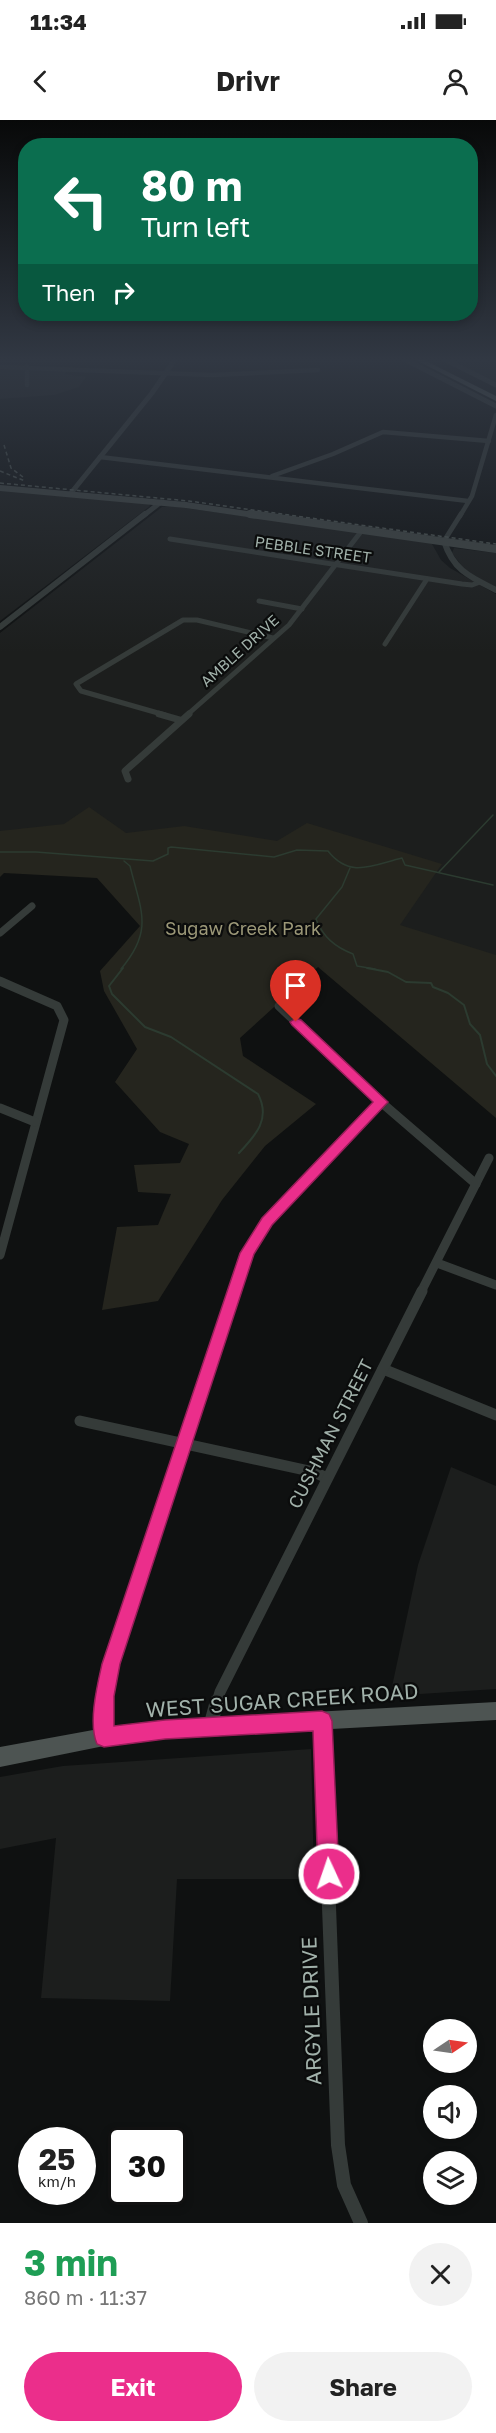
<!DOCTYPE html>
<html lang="en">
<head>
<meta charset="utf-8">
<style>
	:root { --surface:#fff; --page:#f2f2f2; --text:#222; --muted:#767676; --accent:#eb2e8b }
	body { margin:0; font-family:"Golos Text",sans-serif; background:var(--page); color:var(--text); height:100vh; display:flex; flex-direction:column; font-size:22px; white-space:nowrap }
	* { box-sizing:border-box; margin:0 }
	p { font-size:20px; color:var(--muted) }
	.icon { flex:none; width:33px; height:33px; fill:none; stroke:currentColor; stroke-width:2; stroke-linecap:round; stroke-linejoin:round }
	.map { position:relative; height:2103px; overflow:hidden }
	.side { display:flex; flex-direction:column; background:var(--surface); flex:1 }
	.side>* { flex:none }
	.banner { position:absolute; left:18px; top:18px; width:460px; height:183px; border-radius:24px; box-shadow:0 3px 9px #0003; background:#0b6e4f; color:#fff; overflow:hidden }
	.needle { width:39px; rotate:77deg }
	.tools { position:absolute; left:423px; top:1899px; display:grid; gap:12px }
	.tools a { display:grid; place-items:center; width:54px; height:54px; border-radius:50%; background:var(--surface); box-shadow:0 3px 9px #0003; font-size:30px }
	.speed { position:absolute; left:18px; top:2007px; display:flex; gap:12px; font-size:30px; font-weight:700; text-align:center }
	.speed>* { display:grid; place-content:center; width:78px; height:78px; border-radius:50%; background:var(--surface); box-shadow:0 3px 9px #0003; line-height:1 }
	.speed small { font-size:15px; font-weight:400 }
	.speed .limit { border:3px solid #111; border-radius:9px; background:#fff; color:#111 }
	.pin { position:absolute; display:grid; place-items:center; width:51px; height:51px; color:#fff; margin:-62px -26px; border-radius:50% 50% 50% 0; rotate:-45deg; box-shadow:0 0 6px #0007 }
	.pin .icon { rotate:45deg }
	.me { position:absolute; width:66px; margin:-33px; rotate:357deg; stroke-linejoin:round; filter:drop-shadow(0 0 4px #0008) }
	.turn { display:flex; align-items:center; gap:21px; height:126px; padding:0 24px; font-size:27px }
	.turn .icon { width:78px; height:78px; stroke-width:2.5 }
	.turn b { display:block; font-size:42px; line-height:51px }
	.then { display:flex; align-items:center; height:57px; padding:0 24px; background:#0003; gap:12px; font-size:22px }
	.round { display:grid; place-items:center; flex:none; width:63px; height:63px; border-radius:32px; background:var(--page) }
	.head { display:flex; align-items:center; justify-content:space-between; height:102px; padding:0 24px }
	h1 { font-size:36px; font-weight:700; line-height:45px; color:#1e9e55 }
	.primary-button { display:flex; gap:12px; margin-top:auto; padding:12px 24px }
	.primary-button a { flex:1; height:69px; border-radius:36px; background:var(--accent); color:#fff; font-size:24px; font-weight:700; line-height:69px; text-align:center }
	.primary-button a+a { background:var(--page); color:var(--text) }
	.status { display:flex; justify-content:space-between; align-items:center; height:42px; padding:0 30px; background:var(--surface); direction:ltr }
	.status svg { height:16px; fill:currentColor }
	header { display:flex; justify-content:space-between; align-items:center; height:78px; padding:0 24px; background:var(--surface); font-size:27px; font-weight:700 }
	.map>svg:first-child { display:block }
	.built { fill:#1c1e1d }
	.green { fill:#25251e }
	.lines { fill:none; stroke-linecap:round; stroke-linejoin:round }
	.stream-far1 { stroke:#2c3b30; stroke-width:1.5 }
	.stream { stroke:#2c3b30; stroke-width:2 }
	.minor-far5 { stroke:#353b39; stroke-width:4.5 }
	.minor-far4 { stroke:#353b39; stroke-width:5 }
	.minor-far3 { stroke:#353b39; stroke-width:7 }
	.minor-far2 { stroke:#353b39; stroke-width:9 }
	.minor-far1 { stroke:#353b39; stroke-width:11 }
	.minor { stroke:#353b39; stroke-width:14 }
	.tertiary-far1 { stroke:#353b39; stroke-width:5 }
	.tertiary { stroke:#353b39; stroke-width:6 }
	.secondary-far1 { stroke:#3f4543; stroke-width:6 }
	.secondary { stroke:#3f4543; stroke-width:8 }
	.primary { fill:#4d5452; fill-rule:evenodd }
	.motorway { fill:#5d6662; fill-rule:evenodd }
	.rail { stroke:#4b5350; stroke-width:1.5; stroke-dasharray:4 3; stroke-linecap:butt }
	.route { fill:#eb2e8b; stroke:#991e5a; stroke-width:1.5 }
	.labels { text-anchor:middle; stroke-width:4.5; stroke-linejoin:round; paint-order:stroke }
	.far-street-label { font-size:15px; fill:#a1b1aa; stroke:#0b0c0c }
	.park-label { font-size:18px; fill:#9c9878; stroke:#0b0c0c }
	.street-label { font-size:18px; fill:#a1b1aa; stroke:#0b0c0c }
	.near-street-label { font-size:21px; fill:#a1b1aa; stroke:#0b0c0c }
</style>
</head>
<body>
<div class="status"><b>11:34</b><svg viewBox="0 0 49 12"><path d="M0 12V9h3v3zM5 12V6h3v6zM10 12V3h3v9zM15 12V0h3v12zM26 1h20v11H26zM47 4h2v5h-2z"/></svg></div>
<header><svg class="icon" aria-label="back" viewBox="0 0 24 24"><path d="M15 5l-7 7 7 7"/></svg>Drivr<svg class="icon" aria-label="person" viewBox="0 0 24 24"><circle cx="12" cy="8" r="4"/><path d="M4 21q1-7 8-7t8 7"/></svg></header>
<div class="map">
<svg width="496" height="2103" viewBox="0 0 496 2103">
	<rect width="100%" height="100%" fill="#0f1111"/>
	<g class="built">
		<path d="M446,238H496V263Z"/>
		<path d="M0,249L67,250L65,254L86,257L79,267L54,275L0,279Z"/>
		<path d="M0,370L149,384L150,386L0,501Z"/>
		<path d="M171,386L424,421L432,424L441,440L450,448L496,474V856L351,819L430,751L0,741V513L162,387Z"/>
		<path d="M454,428L496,433V468L465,450L452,433Z"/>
		<path d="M451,1347L496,1366V1569L390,1576L418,1445Z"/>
		<path d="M311,1629L314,1759H177L170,1881L41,1878L56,1718L0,1729V1657L63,1646Z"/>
	</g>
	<path class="green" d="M89,687L126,713L184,706L277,721L307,703L442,744L400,805L496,835V998L318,847L240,918L243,936L316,984L265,1026L222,1080L158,1181L102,1190L117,1107L158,1105L171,1074L138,1072L134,1045L180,1043L189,1024L160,1012L115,962L137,929L104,871L100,851L140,806L97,758L4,753L0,757V711L64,704Z"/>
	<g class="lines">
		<g class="stream-far1">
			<path d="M0,732H36L153,741L168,734V728L171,727L274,737L297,730L328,731C350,759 373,745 402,738L405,745L493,765"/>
			<path d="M350,748L342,767L316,799C323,817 335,827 353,834L357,846L375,849"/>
			<path d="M439,752L493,695"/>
			<path d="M121,849C154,810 141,791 130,746L124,741"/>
		</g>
		<g class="stream">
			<path d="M123,848L109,866L112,874L145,907L171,917L258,974C271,999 256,1015 239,1033"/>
			<path d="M367,848L388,852L406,862L431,863L433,867L448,873L464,885L470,904L480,915L487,944L496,956"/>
		</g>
		<g class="minor-far5">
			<path d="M27,246V265"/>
			<path d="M0,247L212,255L318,250"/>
			<path d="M100,337L468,381"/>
			<path d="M272,356L333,334L383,312L489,321"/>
			<path d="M460,396L472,376L496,295"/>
		</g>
		<g class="minor-far4">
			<path d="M170,419L462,464L472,465L480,462"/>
			<path d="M444,421L461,394"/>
			<path d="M259,481L302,489"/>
			<path d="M385,524L427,459"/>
			<path d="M165,595L81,571L76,564L183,500H197L273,518"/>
			<path d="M187,595L289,505L363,409"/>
		</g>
		<g class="minor-far3">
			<path d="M159,594L180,600"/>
			<path d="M128,659L125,651L189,594"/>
			<path d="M0,813L32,786"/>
		</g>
		<g class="minor-far2">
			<path d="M0,861L57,886L64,900L0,1135"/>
			<path d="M279,886L382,983L476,1064"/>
			<path d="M0,988L35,1002"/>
			<path d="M437,1143L496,1165"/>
			<path d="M234,1172L247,1133L267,1102L372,990L382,983"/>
			<path d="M421,1172L489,1038"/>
		</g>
		<g class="minor-far1">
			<path d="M383,1249L496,1295"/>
			<path d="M80,1301L314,1352L327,1358"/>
			<path d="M104,1582L111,1544L235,1171"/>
			<path d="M217,1582L220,1572L422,1171"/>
		</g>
		<g class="minor">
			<path d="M322,1601L338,2025L344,2065L361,2103"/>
			<path d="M210,1607L217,1581"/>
			<path d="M104,1617V1581"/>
		</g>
		<g class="tertiary-far1">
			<path d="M402,238L496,286"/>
			<path d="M442,238L496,265"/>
			<path d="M71,373L152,273L176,238"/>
			<path d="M143,396L161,382"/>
		</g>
		<g class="tertiary">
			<path d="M444,421C453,450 470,457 496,470"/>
			<path d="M0,507L145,394"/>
		</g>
		<path class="secondary-far1" d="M0,368L186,385L261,396"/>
		<path class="secondary" d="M250,394L496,429"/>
		<path class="primary" d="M496,1582V1600L165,1618L104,1626L0,1647V1627L104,1608L165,1600Z"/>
		<path class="motorway" d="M412,238H420L496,276V281Z"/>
		<g class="rail">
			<path d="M4,325L11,348L23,357"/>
			<path d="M0,351L25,361"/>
			<path d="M0,363L189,381L496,424"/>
		</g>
	</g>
	<linearGradient id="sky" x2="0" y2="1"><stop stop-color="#080909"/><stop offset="0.45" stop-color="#313843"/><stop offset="1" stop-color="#313843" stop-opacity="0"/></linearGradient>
	<rect width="496" height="532" fill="url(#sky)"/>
	<path class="route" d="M296,898L301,900L388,982L272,1105L254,1134L120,1544L114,1576V1606L165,1600L322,1591L329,1594L332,1601L339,1754L336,1761L329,1764L321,1761L318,1754L313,1611L165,1619L104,1627L97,1624C88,1603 97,1566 102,1544L240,1133L262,1098L373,982L292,905L290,902Z"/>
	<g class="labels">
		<g class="far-street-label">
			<text transform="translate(313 430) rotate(8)" y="5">PEBBLE STREET</text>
			<text transform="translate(240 531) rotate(-42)" y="5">AMBLE DRIVE</text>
		</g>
		<g class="park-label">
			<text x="243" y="815">Sugaw Creek Park</text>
		</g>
		<g class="street-label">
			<text transform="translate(331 1314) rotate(-63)" y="6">CUSHMAN STREET</text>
		</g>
		<g class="near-street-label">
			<text transform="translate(282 1581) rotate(-4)" y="7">WEST SUGAR CREEK ROAD</text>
			<text transform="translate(312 1891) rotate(-92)" y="7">ARGYLE DRIVE</text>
		</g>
	</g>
</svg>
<div class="tools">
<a><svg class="needle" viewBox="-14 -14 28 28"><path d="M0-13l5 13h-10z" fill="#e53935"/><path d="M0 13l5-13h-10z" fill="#767676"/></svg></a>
<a><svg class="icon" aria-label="sound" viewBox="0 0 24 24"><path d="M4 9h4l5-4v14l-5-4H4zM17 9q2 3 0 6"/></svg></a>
<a><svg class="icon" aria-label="layers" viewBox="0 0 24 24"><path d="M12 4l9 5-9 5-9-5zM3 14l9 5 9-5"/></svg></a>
</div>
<div class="speed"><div>25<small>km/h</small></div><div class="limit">30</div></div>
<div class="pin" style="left:296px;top:902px;background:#d93025"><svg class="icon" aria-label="arrive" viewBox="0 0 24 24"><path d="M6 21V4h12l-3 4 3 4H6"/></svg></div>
<svg class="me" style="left:329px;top:1754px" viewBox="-20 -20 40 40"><circle r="17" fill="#eb2e8b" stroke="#fff" stroke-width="3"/><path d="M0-11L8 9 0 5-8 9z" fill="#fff"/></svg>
<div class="banner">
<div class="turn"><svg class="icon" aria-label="left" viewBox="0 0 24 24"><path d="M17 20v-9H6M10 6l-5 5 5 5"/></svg><div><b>80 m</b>Turn left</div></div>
<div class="then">Then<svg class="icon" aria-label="right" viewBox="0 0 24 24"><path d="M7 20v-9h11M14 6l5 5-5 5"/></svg></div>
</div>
</div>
<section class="side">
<div class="head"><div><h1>3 min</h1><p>860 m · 11:37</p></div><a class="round"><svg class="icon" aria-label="close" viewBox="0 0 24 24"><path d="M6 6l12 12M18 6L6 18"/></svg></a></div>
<div class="primary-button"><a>Exit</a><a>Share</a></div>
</section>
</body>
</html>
